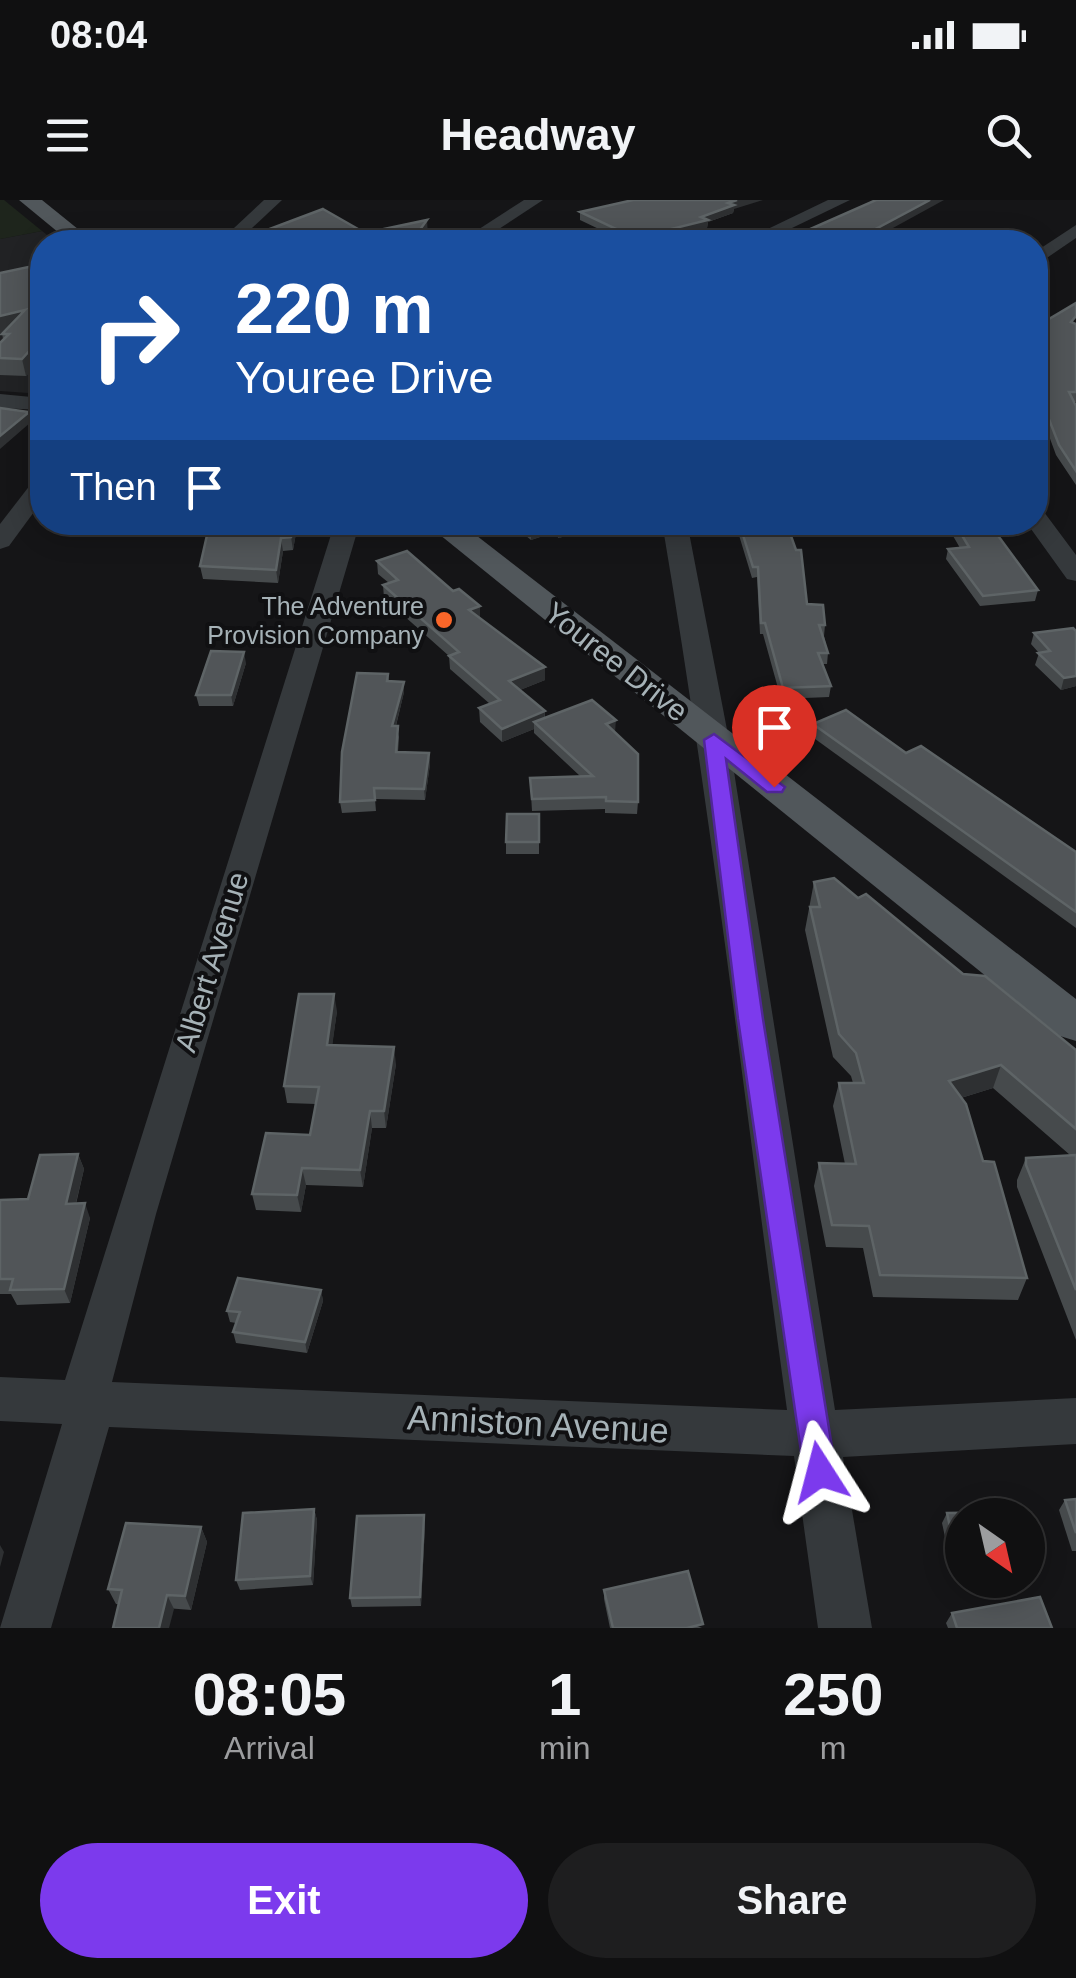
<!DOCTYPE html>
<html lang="en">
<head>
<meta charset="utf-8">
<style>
	:root { --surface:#101011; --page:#1e1e1f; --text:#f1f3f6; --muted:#9c9d9f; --line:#303031; --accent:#7c3aed }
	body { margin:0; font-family:Helvetica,sans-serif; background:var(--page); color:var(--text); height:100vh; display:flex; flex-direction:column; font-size:38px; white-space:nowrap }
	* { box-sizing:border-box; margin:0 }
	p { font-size:32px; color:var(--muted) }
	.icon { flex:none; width:55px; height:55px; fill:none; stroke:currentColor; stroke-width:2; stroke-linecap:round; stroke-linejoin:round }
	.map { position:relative; height:1428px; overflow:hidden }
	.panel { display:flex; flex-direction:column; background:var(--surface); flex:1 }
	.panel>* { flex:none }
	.guide { position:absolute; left:30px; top:30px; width:1018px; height:305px; border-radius:40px; box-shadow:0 5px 25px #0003,0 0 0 2px var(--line); background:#1a4fa0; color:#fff; overflow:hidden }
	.needle { width:65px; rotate:146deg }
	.fabs { position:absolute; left:945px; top:1298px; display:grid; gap:20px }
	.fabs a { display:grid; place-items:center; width:100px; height:100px; border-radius:50%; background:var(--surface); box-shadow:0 5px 25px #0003,0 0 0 2px var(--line); font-size:50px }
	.pin { position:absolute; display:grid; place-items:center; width:85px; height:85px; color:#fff; margin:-102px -42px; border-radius:50% 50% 50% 0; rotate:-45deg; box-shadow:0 0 10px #0007 }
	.pin .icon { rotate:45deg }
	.me { position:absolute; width:110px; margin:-55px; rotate:351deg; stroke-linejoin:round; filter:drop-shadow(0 0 8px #0008) }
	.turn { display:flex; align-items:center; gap:35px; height:210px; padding:0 40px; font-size:45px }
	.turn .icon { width:130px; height:130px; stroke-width:2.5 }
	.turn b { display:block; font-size:70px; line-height:85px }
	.then { display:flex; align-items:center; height:95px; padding:0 40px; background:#0003; gap:20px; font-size:38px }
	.eta { display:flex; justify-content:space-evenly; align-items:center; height:170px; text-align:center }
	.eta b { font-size:60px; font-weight:800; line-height:70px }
	.action { display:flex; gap:20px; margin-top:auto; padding:20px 40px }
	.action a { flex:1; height:115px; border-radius:60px; background:var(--accent); color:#fff; font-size:40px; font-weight:800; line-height:115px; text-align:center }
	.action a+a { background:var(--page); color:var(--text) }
	.status { display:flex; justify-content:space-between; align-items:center; height:70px; padding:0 50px; background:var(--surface); direction:ltr }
	.status svg { height:28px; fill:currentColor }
	header { display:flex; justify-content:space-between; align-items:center; height:130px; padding:0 40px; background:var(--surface); font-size:45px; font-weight:800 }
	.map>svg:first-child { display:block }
	.built { fill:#212224 }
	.green { fill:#1e251c }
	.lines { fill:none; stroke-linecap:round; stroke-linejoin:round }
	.minor { fill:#35393c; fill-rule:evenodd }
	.major { fill:#51575b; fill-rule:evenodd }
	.wall { fill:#464a4c }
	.shaded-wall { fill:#2e3032 }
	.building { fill:#515558; stroke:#5e6466; stroke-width:2.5 }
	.route { fill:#7c3aed; stroke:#51269a; stroke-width:2.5 }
	.poi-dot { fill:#fa6629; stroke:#101012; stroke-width:4 }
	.labels { text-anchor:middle; stroke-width:8; stroke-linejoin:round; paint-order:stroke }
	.far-poi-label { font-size:25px; fill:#a6b2b7; stroke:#101012; text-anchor:end }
	.street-label { font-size:30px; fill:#a6b2b7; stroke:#101012 }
	.near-street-label { font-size:35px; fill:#a6b2b7; stroke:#101012 }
</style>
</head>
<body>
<div class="status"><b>08:04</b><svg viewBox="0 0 49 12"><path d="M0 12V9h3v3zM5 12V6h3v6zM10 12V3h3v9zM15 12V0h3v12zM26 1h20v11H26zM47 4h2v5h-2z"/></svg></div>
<header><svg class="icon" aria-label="menu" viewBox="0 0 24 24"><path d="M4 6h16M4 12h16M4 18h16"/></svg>Headway<svg class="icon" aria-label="search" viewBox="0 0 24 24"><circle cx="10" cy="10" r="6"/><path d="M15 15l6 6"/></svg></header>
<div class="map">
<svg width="1076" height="1428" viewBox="0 0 1076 1428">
	<rect width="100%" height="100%" fill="#151517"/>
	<path class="built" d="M42,31L56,42H42V194L0,191V39Z"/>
	<path class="green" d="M0,0H4L42,31L0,39Z"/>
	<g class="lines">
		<g class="minor">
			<path d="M264,0H282L237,42H219Z"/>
			<path d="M524,0H543L479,42H459Z"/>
			<path d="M828,0H850L763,42H741Z"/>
			<path d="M1076,25V38L1035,66V52Z"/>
			<path d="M0,194L42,198V210L0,208Z"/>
			<path d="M42,278V301L9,346L0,349V324L34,280Z"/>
			<path d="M1035,310L1044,312L1076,355V381L1067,379L1026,322H1035Z"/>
			<path d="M335,322H360L156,1014L112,1182L787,1210C746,914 712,617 662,322H687L729,540L835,1210L1076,1198V1244L843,1257L872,1428H818L794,1256L109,1227L51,1428H0L62,1224L0,1221V1177L65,1180Z"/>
		</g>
		<g class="major">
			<path d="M19,0H42L94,42H70Z"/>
			<path d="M424,322H459L1076,799V841L1060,836Z"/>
		</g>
	</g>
	<g class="wall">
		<path d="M734,9L733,13L708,22L707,28L651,42H626L580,20V12Z"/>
		<path d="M42,80V158L26,176L0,175V143L3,139L2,133Z"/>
		<path d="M1076,124V202H1074L1076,206V285L1056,255L1041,214L1036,180L1037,135L1039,125Z"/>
		<path d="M210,322H298L293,350L283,351L278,383L203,379L200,366Z"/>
		<path d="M509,322H593V327L559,338L552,333L531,340Z"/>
		<path d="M735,322H786L807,404L825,425L824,436L828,453L827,464H822L831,486L829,497L781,499L763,434H760L757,377L752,378Z"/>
		<path d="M945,322H988L1038,390L1035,401L980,406L946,359L948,349L960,348Z"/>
		<path d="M377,361L453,391L480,406V418L545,480L520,490L545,511V518L615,532L638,602L637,614L605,613V609L532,611L530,578L580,576L534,533V529L502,542L480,522L479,508L490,504L450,469L449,456L384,398L383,385L389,383L378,374Z"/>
		<path d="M1076,431V486L1061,490L1035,465L1039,453L1031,444L1034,433Z"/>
		<path d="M246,463L233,506H199L196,495Z"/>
		<path d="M388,474L389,481L404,492L396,526L399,537L398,552L429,553L430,564L425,600L375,599L376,611L342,613L340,602Z"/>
		<path d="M813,524L906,553L1076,652V728L811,536Z"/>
		<path d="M539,614V654H506V642Z"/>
		<path d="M814,682L858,698L963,774L1076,850V1140L1017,987V980L1026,958L1070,955L993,888L961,898L983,961L1027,1078L1018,1100L873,1097L863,1048L826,1047L814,986L819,963L845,964L833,906L839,883H853L851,876L833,857L805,730Z"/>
		<path d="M337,811L332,845L396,864L386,928H372L363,987L306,985L301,1012L256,1010L252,994L310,935L316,904L287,903L284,886Z"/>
		<path d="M78,954L84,969L76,1004L90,1018L70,1103L17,1105L11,1094H0V1000L28,999Z"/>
		<path d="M321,1090L323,1101L307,1153L236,1143L233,1132L236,1123L230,1122L227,1111Z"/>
		<path d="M1076,1299V1351H1072L1059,1310L1065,1300Z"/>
		<path d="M314,1309L317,1320L313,1385L240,1390L236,1380Z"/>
		<path d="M947,1313L962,1315V1374H953L942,1323Z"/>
		<path d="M1028,1318L1039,1363L1033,1373H1028Z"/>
		<path d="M425,1325L421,1406L352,1407L350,1398Z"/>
		<path d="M201,1327L207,1342L191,1410L116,1404L108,1389Z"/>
		<path d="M604,1390L702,1428H610L604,1399Z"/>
		<path d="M952,1413L1052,1428H948L946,1423Z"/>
	</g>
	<g class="shaded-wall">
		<path d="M737,0H763L734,9L733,13L708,22L707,28L651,42H635V38L701,17L728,3Z"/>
		<path d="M930,0H944L871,40L872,31Z"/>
		<path d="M427,20L428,36L424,42H411Z"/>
		<path d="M25,110L29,127L0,134V116Z"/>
		<path d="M40,139L42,158L26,176L22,159Z"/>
		<path d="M29,212L31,222L0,249V236Z"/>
		<path d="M294,322H298L293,350L291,337Z"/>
		<path d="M544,322H552V333L531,340V327Z"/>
		<path d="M566,322H593V327L559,338V325Z"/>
		<path d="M281,338L283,351L278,383L276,370Z"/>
		<path d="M480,406V418L469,410Z"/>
		<path d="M244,452L246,463L233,506L231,495Z"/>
		<path d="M545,467V480L510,494L509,481Z"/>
		<path d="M1076,476V486L1061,490L1064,478Z"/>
		<path d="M404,482V492L393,537L392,526Z"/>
		<path d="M545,511L544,524L534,522V529L502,542V529Z"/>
		<path d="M616,520L615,532L606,524Z"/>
		<path d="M429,553L430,564L425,600L424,589Z"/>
		<path d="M334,794L337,811L330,862L327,845Z"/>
		<path d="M394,847L396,864L386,928L384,911Z"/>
		<path d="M1001,865L993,888L941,904L949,881Z"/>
		<path d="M370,911L372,928L363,987L360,970Z"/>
		<path d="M78,954L84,969L72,1019L66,1004Z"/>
		<path d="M302,968L306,985L301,1012L297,995Z"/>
		<path d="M85,1003L90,1018L70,1103L64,1089Z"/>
		<path d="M321,1090L323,1101L307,1153L305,1142Z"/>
		<path d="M314,1309L317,1320L313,1385L310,1376Z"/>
		<path d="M424,1315L425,1325L421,1406L420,1397Z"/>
		<path d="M201,1327L207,1342L191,1410L185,1396Z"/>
		<path d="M0,1345L4,1352L0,1367Z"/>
		<path d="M167,1395L174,1409L169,1428H159Z"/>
	</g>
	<g class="building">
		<path d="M633,0H737L728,3L734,5L701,17L708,20L635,38L580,12Z"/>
		<path d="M876,0H930L872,31L888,34L878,42H781Z"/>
		<path d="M323,9L365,33L427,20L411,42H235Z"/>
		<path d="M28,67L42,80V139H40L22,159L0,158V143L9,134H2L25,110L0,116V73Z"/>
		<path d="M1076,103V116L1071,122L1076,124V192H1069L1076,206V271L1059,245L1043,204L1038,170L1039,125Z"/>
		<path d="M0,208L29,212L0,236Z"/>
		<path d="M210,322H294L291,337L281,338L276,370L200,366Z"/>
		<path d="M526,322H544L531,327Z"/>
		<path d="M739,322H786L796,350H801L807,404L823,405L825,425H819L828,453H818L831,486L783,488L765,423H761L758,367H753Z"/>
		<path d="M954,322H988L1038,390L983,396L948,349L969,347Z"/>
		<path d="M407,351L453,391L459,389L480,406L469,410L545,467L509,481L545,511L502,529L479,508L500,500L449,456L459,452L383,385L398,380L377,361Z"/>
		<path d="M1073,428L1076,431V476L1064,478L1038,453L1050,451L1034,433Z"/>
		<path d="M211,451L244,452L231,495H196Z"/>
		<path d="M357,473L388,474L387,481L404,482L392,526H398L396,552L429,553L424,589L374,588L375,600L340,602L342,552Z"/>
		<path d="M592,500L616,520L606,524L638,554V602L606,601V597L532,599L530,578L593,576L534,522Z"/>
		<path d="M846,510L906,553L921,546L1076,652V712L813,524Z"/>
		<path d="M507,614H539V642H506Z"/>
		<path d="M834,678L858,698L866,694L963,774L985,776L1076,850V929L1001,865L949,881L966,904L983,961L994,962L1027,1078L880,1075L869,1026L832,1025L819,963L856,964L839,883H864L856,853L839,834L810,707H820L814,682Z"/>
		<path d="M299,794H334L327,845L394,847L384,911H370L360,970L302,968L297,995L252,994L266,933L310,935L319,887L284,886Z"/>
		<path d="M78,954L66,1004L85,1003L64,1089L10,1090L13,1079H0V1000L28,999L40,955Z"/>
		<path d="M1076,955V1090L1026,965V958Z"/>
		<path d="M238,1078L321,1090L305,1142L233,1132L240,1112L227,1111Z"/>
		<path d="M1076,1299V1333L1065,1300Z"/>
		<path d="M314,1309L310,1376L236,1380L243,1313Z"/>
		<path d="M1026,1312L1027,1315H962V1364H958L947,1313Z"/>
		<path d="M424,1315L420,1397L350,1398L357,1316Z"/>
		<path d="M1028,1318L1039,1363H1028Z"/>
		<path d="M126,1323L201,1327L185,1396L167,1395L159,1428H113L122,1390L108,1389Z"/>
		<path d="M688,1371L703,1424L687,1428H613L604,1390Z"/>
		<path d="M1040,1397L1052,1428H957L952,1413Z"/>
	</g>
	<path class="route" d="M714,534L785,587L782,592H767L726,559L763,819L836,1272L832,1283L820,1288L809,1283L804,1272L738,819L704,540Z"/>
	<circle class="poi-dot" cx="444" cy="420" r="10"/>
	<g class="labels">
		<g class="far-poi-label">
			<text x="424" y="415">The Adventure<tspan x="424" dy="29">Provision Company</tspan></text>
		</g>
		<g class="street-label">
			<text transform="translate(616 462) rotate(38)" y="10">Youree Drive</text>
			<text transform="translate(212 762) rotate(-73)" y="10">Albert Avenue</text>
		</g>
		<g class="near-street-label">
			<text transform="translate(538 1224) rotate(3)" y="12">Anniston Avenue</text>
		</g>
	</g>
</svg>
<div class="fabs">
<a><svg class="needle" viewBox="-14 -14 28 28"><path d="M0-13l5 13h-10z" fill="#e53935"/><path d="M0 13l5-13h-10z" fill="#9c9d9f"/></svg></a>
</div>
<div class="pin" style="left:774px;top:587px;background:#d93025"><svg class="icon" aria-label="arrive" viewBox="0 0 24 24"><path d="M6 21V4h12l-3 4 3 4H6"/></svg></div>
<svg class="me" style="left:820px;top:1272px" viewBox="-20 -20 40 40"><path d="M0-17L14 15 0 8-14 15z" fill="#7c3aed" stroke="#fff" stroke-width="4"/></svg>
<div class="guide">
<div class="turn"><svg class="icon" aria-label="right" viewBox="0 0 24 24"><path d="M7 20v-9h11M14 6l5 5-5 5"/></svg><div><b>220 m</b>Youree Drive</div></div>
<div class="then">Then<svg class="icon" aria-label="arrive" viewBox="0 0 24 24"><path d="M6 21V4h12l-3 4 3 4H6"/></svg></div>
</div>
</div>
<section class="panel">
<div class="eta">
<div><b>08:05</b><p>Arrival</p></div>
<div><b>1</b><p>min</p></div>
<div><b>250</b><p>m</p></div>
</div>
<div class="action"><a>Exit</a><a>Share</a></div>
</section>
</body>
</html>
